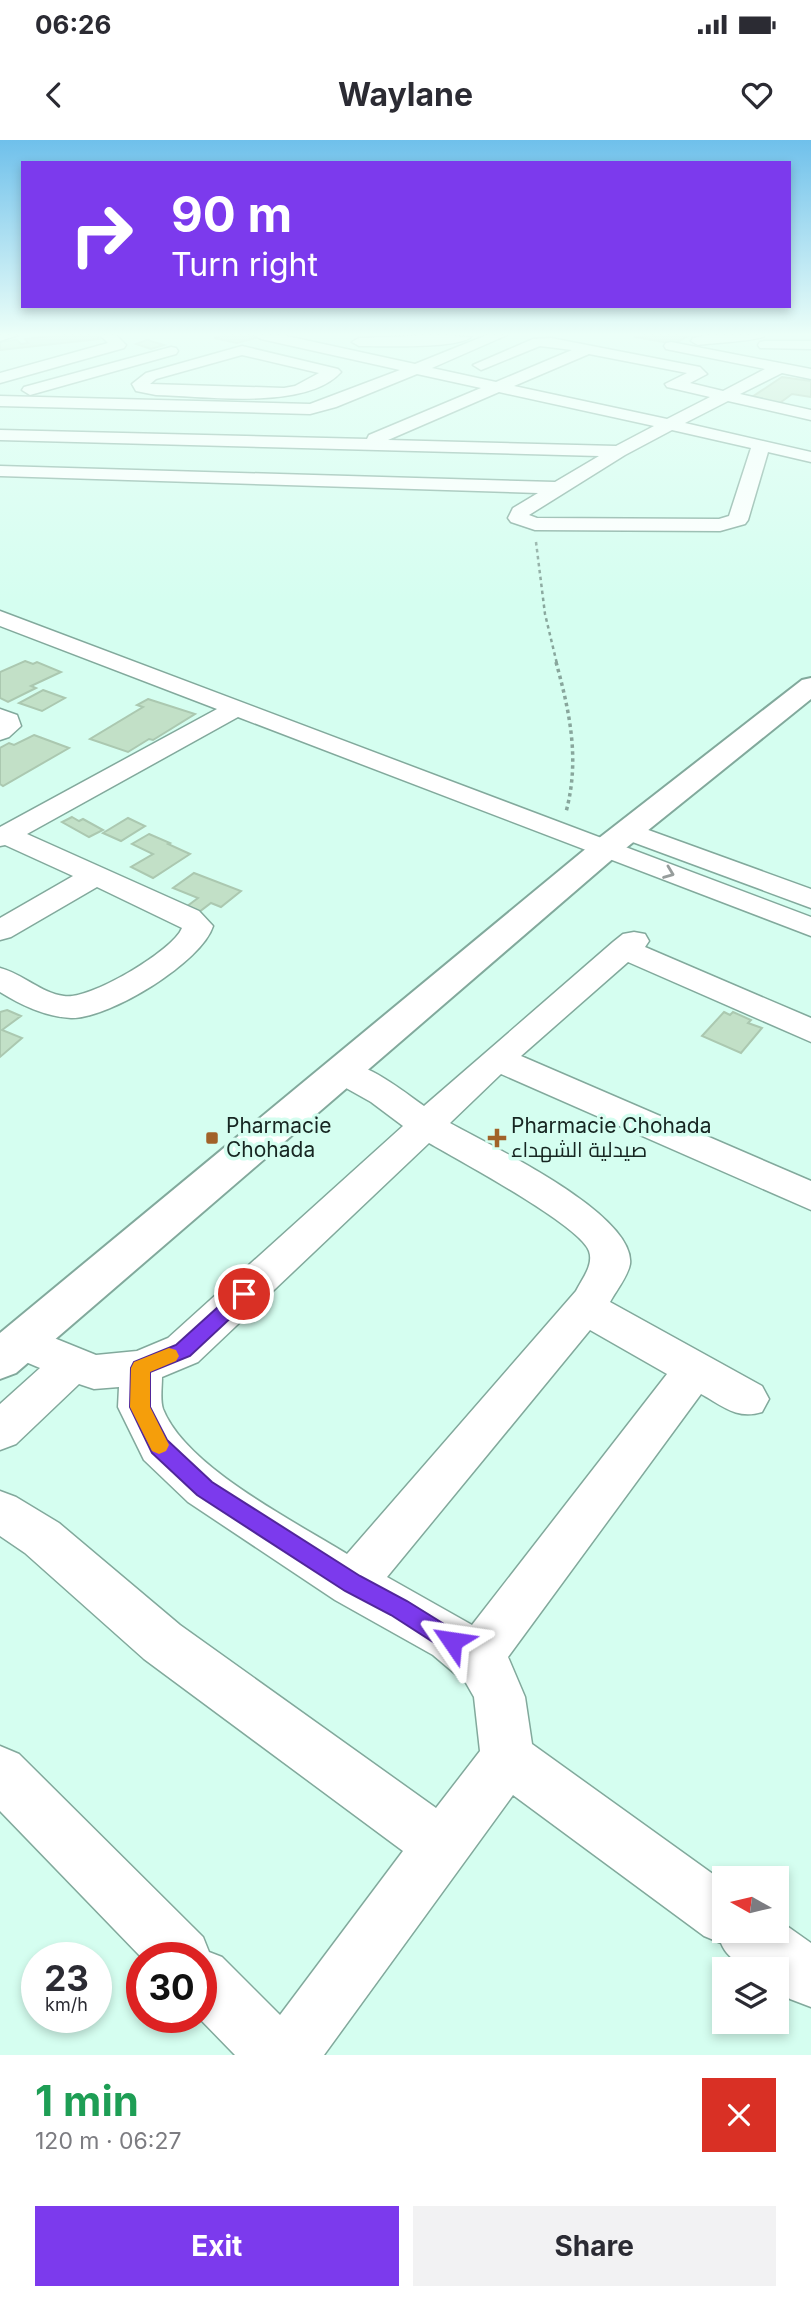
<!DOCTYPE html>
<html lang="en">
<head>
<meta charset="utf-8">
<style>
	:root { --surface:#fff; --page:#f2f2f3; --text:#2b2b33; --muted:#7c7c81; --accent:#7c3aed }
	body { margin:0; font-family:Inter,Cairo,sans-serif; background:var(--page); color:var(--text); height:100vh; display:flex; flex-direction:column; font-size:26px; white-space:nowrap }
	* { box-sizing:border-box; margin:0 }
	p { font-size:23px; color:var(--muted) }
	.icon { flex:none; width:38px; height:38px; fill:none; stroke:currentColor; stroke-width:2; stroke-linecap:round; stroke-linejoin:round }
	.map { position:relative; height:1915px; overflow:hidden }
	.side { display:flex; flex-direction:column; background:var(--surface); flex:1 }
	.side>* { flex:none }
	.hud { position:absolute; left:21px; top:21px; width:770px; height:147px; border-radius:0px; box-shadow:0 4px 10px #0003; background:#7c3aed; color:#fff; overflow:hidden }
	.needle { width:46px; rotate:278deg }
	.fabs { position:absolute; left:712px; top:1726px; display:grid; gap:14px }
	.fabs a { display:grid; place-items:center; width:77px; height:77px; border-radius:0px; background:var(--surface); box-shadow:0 4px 10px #0003; font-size:35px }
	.speed { position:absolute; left:21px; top:1802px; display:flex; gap:14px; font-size:35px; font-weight:700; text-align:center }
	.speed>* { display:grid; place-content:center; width:91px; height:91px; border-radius:50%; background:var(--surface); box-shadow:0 4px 10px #0003; line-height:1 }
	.speed small { font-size:18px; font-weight:400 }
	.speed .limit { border:10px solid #d22; background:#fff; color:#111 }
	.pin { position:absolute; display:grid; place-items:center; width:60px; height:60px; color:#fff; margin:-30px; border:4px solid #fff; border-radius:50%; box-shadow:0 2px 7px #0007 }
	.me { position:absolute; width:77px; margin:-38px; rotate:302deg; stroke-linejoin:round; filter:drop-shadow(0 0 5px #0008) }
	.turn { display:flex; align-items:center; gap:24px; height:147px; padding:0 35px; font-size:32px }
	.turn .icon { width:91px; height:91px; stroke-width:2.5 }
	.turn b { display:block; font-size:49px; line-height:60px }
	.round { display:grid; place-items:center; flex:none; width:74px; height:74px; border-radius:0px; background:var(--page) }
	.headline { display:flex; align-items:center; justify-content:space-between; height:119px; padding:0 35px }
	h1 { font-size:42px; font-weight:700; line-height:52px; color:#1e9e55 }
	.action { display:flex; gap:14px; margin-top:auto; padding:14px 35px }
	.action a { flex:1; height:80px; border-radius:0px; background:var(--accent); color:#fff; font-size:28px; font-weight:700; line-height:80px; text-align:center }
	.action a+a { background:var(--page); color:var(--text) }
	.status { display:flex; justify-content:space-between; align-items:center; height:49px; padding:0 35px; background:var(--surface); direction:ltr }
	.status svg { height:19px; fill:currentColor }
	header { display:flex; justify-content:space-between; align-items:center; height:91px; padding:0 35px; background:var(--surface); font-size:32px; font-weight:700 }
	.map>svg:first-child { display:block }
	.building { fill:#c2e0c7; stroke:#abc8b0; stroke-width:2 }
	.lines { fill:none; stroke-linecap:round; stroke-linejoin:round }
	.minor-casing { stroke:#82a99c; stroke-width:3 }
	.highway-casing { stroke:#82a99c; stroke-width:4 }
	.path-far1 { stroke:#88a69c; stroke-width:2.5; stroke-dasharray:3.5 3.5; stroke-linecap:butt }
	.path { stroke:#88a69c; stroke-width:3.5; stroke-dasharray:3.5 3.5; stroke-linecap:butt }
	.minor { fill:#fff; fill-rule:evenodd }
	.highway { fill:#fff; fill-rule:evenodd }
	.oneway { stroke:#979d9c }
	.route { fill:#7c3aed; stroke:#51269a; stroke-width:2 }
	.slow { fill:#f59e0b }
	.poi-dot { fill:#a16229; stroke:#d5fef0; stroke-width:2.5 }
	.labels { text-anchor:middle; stroke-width:7; stroke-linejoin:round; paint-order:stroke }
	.poi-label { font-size:21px; fill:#172622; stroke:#d5fef0; text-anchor:start }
</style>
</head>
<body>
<div class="status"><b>06:26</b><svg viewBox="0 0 49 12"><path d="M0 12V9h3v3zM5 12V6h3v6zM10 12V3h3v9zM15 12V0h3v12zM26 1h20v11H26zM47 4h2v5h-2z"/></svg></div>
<header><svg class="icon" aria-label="back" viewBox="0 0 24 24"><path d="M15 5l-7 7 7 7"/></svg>Waylane<svg class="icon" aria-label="heart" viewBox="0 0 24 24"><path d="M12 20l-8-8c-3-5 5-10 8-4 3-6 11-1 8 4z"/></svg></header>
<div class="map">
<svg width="811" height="1915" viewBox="0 0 811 1915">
	<rect width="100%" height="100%" fill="#d5fef0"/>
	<g class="building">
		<path d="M59,195H96L99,199L0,210V202L17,200L21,204L28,203L25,199Z"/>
		<path d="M225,195H251L259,197L237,203L214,198Z"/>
		<path d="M640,195H682L688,196L674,204L636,197Z"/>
		<path d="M147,200L164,205L151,209L136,204Z"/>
		<path d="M782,237L811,241V257L792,254L777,265L753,261L758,258L752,257Z"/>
		<path d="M25,521L33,524L37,522L61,532L31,546L36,548L8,562L0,558V532Z"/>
		<path d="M43,550L65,558L42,571L19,563Z"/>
		<path d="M148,559L195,574L153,600L149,599L128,612L90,599L143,567L137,565Z"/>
		<path d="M34,595L69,608L3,646L0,644V608L9,603L14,605Z"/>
		<path d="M72,677L79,681L83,679L103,690L89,697L62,682Z"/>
		<path d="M128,678L145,686L121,701L103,693Z"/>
		<path d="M149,694L170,703L168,704L190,714L153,738L131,727L153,714L132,704Z"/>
		<path d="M194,733L241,751L221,767L211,763L199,772L186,767L198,758L173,748Z"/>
		<path d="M7,870L21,876L2,890L22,898L0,917V872Z"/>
		<path d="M724,872L730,875L733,872L751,880L748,883L762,888L741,913L702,896Z"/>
	</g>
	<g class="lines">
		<defs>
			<g id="minor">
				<path d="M0,195H18L0,201Z"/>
				<path d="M100,195H116L126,205L124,208L0,243V233L108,203Z"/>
				<path d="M254,195H282L415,224L487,195H507L432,228L496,242L572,210L540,206L486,228L481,230L473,225L533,199L551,198L700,227L707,234L690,243L723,251L765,229L666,209L664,206L666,203L671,202L811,229V239L782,233L740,254L811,270V280L728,261L685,283L811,312V322L768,312L748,380L745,384L720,391L535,390L511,382L508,378L513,368L538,353L0,336V326L555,342L599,316L0,300V290L367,299L369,295L481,248L417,234L336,267L310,274L0,266V256L310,264L400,230L261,199ZM589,214L687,233L665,244L667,247L710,257L667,279L514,246ZM499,252L654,286L616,306L388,300ZM672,290L751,308L729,376L719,379L537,378L529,375L625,315Z"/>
				<path d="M437,195L471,197C458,209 380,206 359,206L352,202L359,198Z"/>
				<path d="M706,195H764V196C758,201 711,203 698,205L691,201L693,198Z"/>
				<path d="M765,201H811V209L760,208L758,205L760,202Z"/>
				<path d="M242,206L338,229L341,232C306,271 205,256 156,255L136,251L132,244L146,233ZM242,215L319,233L295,246L284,248L150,244L156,239Z"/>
				<path d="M171,207L176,208L178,211L176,214L30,255L22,250L24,247Z"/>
				<path d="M0,471L811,777V796L238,577L27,694L199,771L213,786C202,822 109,879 71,878C46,877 21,865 0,852V828C23,834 41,853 64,856C88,861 173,811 182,788L97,747L11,797L0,800V778L73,736L5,705L0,706V687L217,569L0,486Z"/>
				<path d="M0,569L17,575L21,586L9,597L0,600Z"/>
				<path d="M629,683L811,749V768L619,697L615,691L619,685Z"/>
				<path d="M634,792L645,794L649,801L645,807L811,878V902L628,822L521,916L811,1041V1070L501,934L450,983C489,1005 636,1074 630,1124C628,1136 616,1151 610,1162L762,1246L769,1259L762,1272C737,1280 723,1266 701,1254L508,1517L525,1557L532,1604L724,1742V1790H777V1779L811,1803V1867L790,1859L777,1849V1829C755,1829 730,1826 721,1803L704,1796L513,1655L324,1915H235L199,1878H201V1818H142L0,1671V1606L19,1614L203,1797L209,1812L222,1817L280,1875L403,1711L144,1519L25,1413L0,1396V1351L16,1357L59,1383L180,1485L436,1668L480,1611L474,1557L466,1543L433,1515L335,1460L188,1362L144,1320L118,1267L119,1247L94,1249L79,1244L16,1304L0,1310V1264L40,1228L7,1214L1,1202L7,1190L22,1185L96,1215L137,1211L168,1198L403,986L371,962L330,939L325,931L330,923C359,915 400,949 424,966L613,802L623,794ZM429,1003C458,1020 580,1085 589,1111C594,1125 582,1139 576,1151L347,1414C294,1381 186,1327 163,1269C160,1260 162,1247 162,1237L198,1222ZM590,1190L667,1234L472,1485L387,1437Z"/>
			</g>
			<path id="highway" d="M811,538V559L616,716L16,1233L0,1239V1193L594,702L802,540Z"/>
		</defs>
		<use href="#minor" class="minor-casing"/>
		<use href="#highway" class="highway-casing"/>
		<path class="path-far1" d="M536,402L545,474L557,524"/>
		<path class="path" d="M556,522C570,573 580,620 566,672"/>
		<use href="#minor" class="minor"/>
		<use href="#highway" class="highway"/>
	</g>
	<defs><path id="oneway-chevron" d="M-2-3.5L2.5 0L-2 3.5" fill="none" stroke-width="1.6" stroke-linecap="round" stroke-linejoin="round" transform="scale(1.75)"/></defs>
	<use class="oneway" href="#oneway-chevron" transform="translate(669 733) rotate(21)"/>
	<linearGradient id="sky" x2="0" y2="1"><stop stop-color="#6fc0eb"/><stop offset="0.42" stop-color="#ecfff8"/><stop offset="1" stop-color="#ecfff8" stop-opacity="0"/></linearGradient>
	<rect width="811" height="463" fill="url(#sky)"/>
	<path class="route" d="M244,1147L251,1149L253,1154L251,1159L190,1216L150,1232V1267L167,1300L212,1342L360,1436L407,1461L460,1494L464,1501L460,1509L452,1512L444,1509L391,1475L345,1451L197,1355L152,1313L130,1267L131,1228L134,1222L176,1205L238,1149Z"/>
	<path class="slow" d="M169,1208L176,1210L179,1216L176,1221L150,1232V1267L169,1305L166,1311L159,1314L152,1311L130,1267L131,1228L134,1222Z"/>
	<g class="poi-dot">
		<rect x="205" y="991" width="14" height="14" rx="3.5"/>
		<path d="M493.5 987.5h7v7h7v7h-7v7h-7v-7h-7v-7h7z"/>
	</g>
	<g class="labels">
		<g class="poi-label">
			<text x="226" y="993">Pharmacie<tspan x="226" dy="24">Chohada</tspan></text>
			<text x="511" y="993">Pharmacie Chohada<tspan x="511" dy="24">صيدلية الشهداء</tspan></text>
		</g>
	</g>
</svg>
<div class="fabs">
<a><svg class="needle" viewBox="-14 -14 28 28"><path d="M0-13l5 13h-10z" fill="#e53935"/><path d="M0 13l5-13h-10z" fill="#7c7c81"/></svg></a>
<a><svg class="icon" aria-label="layers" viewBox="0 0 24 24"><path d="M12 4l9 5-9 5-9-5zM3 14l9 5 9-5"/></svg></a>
</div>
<div class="speed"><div>23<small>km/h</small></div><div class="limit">30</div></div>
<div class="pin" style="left:244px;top:1154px;background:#d93025"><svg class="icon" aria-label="arrive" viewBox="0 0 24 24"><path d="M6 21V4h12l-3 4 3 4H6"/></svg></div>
<svg class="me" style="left:452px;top:1501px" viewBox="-20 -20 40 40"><path d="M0-17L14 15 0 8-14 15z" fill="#7c3aed" stroke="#fff" stroke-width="4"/></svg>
<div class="hud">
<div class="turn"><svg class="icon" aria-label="right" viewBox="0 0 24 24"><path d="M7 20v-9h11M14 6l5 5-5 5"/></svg><div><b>90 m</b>Turn right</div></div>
</div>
</div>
<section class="side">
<div class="headline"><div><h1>1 min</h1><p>120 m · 06:27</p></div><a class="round" style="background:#d93025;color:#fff"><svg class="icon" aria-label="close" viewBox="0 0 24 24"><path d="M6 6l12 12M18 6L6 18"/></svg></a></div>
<div class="action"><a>Exit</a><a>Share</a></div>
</section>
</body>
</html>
